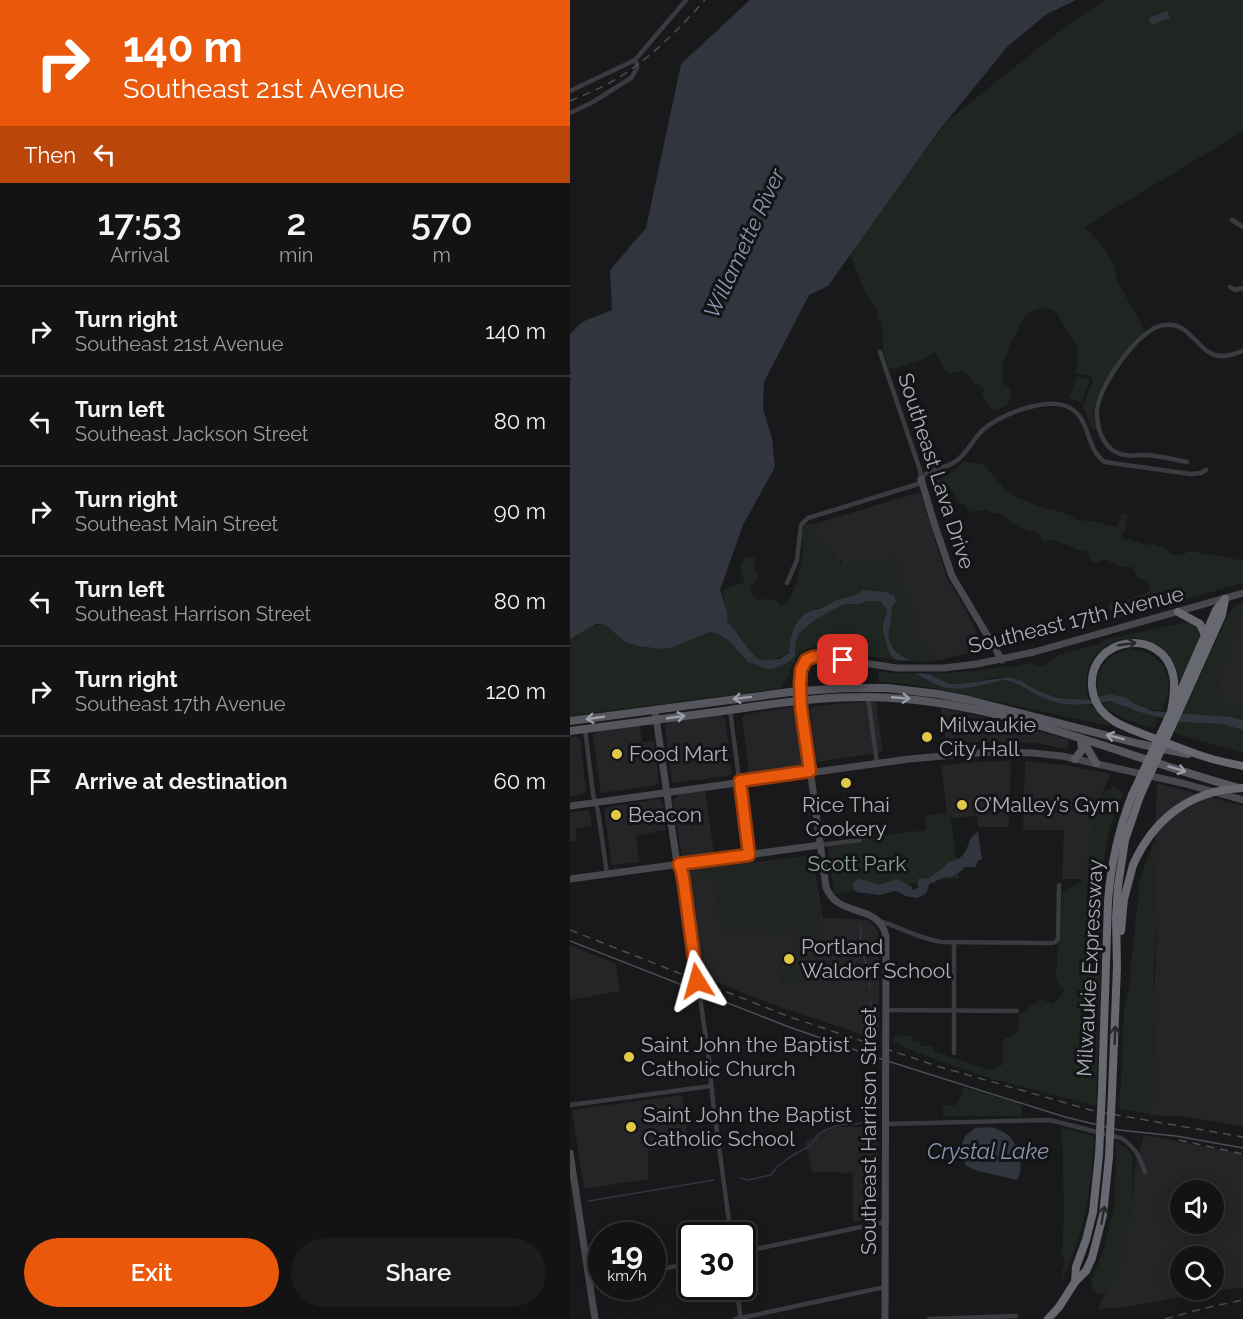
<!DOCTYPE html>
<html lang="en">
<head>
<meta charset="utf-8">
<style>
	:root { --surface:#131314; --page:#1c1c1d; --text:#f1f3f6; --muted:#9d9ea0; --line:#323234; --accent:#ea580c }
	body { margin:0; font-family:Raleway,sans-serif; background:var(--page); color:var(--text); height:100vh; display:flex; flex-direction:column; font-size:22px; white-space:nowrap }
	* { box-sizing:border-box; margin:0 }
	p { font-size:20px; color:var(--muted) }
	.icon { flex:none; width:33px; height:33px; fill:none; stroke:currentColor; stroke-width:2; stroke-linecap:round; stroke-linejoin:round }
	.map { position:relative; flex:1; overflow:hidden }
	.details { display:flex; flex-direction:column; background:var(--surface); width:570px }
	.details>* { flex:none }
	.guide { background:#ea580c; color:#fff; overflow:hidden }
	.buttons { position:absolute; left:600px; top:1180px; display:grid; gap:12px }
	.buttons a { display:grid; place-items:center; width:54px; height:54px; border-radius:50%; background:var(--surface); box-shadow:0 3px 15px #0003,0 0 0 2px var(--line); font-size:30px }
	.speed { position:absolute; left:18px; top:1222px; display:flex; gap:12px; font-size:30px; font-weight:700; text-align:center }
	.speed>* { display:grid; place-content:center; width:78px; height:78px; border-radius:50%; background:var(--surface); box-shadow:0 3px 15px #0003,0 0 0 2px var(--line); line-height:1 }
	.speed small { font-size:15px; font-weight:400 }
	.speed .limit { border:3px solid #111; border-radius:9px; background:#fff; color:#111 }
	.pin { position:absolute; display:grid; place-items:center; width:51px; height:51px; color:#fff; margin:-26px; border-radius:12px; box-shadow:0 3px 9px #0006 }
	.me { position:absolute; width:66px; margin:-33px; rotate:352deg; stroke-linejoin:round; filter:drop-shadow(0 0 4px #0008) }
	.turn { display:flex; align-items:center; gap:21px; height:126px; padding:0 24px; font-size:27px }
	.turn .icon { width:78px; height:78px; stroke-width:2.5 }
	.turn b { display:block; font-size:42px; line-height:51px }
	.then { display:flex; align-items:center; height:57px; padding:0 24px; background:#0003; gap:12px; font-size:22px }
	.eta { display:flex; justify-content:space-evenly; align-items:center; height:102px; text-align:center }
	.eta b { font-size:36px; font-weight:600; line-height:42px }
	.cta { display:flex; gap:12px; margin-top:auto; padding:12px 24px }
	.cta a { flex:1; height:69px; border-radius:36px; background:var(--accent); color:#fff; font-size:24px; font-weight:600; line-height:69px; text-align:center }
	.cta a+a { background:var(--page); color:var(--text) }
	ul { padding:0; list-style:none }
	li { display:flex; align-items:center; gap:18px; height:90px; padding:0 24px; border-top:2px solid var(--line) }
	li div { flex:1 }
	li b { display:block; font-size:22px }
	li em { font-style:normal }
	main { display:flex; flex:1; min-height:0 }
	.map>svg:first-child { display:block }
	.built { fill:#252528; fill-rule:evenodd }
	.green { fill:#1f2521 }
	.water { fill:#30353e }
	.pier { fill:#19191b }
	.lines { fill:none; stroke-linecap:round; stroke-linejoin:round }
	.stream { stroke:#30353e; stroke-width:1.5 }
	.street { stroke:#3a3a3f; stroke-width:4.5 }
	.secondary { stroke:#48494f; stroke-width:7 }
	.primary { stroke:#56575e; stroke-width:8 }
	.highway { stroke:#676870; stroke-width:8 }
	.tram { stroke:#4d4e54; stroke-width:1.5 }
	.rail { stroke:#4d4e54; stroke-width:1.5; stroke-dasharray:8 6; stroke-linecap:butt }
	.highway-bridge { stroke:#676870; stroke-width:8 }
	.oneway { stroke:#29292c }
	.oneway2 { stroke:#9b9da7 }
	.route-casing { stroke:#983908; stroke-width:15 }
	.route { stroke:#ea580c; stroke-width:10 }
	.poi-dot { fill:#e2c849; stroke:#141416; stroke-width:2 }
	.labels { text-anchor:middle; stroke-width:6; stroke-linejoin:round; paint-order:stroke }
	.street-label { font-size:21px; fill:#acaeb9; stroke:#141416 }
	.poi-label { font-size:21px; fill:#acaeb9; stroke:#141416; text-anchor:start }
	.park-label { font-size:21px; fill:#85a28c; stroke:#141416 }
	.water-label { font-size:22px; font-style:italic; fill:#8796b1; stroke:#141416 }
</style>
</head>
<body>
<main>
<section class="details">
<div class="guide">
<div class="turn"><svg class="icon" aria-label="right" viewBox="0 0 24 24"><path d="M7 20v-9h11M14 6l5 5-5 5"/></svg><div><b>140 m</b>Southeast 21st Avenue</div></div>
<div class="then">Then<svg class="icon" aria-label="left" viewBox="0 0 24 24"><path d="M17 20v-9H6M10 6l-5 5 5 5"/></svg></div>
</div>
<div class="eta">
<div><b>17:53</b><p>Arrival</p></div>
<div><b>2</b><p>min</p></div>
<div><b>570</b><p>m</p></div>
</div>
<ul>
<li><svg class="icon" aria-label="right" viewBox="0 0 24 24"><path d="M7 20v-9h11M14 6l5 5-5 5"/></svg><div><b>Turn right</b><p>Southeast 21st Avenue</p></div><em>140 m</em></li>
<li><svg class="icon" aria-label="left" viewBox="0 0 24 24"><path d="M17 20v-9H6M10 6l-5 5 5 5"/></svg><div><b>Turn left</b><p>Southeast Jackson Street</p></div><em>80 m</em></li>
<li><svg class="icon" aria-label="right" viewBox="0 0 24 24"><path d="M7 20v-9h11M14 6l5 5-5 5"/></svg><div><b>Turn right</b><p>Southeast Main Street</p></div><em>90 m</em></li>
<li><svg class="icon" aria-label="left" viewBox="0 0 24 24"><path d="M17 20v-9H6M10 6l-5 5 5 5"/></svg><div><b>Turn left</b><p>Southeast Harrison Street</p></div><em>80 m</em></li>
<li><svg class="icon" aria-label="right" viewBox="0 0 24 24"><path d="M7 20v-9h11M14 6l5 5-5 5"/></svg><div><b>Turn right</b><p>Southeast 17th Avenue</p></div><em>120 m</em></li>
<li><svg class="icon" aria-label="arrive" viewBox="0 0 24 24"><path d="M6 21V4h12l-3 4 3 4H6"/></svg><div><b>Arrive at destination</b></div><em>60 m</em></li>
</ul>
<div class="cta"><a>Exit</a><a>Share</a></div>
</section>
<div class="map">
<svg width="673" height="1319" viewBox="0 0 673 1319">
	<rect width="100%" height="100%" fill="#19191b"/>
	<g class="built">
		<path d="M350,492L377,578L399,616L414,650L369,660L361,658L273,566L271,560L266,561L263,553L251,557L241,525Z"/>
		<path d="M673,603V711L652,708L639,661Z"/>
		<path d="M306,701L313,752L247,762L240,710L242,707L262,704Z"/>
		<path d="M223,707L226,711L232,764L228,767L180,773L179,772L172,719L173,716L176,714Z"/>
		<path d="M371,708L434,722L497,739L499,740L497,749L466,743L417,742L376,744Z"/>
		<path d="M149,715L155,718L162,774L157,776L104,783L102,781L95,727L96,724L97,722Z"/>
		<path d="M70,725L72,742L84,741L89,783L82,786L31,793L23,737V735L26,732L34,729Z"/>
		<path d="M6,736L10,739L16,790L12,795L0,796V737Z"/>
		<path d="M441,761L439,827H408L407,816L381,818L380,813H377L371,766L398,762Z"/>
		<path d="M455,761L495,765L540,774L532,794L522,833L514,879H492L494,830H453Z"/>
		<path d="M587,783L673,806V1126L617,1117L579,1115L587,931L582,930Z"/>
		<path d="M135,790L144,853L114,857L112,856L110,846L103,800L108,795Z"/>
		<path d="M90,799L92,802L94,811L96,830L66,836L69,862L42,865L34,810L38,807Z"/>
		<path d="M19,810L22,826L5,829L7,841L0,842V813Z"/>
		<path d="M242,855L253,918L287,919L298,921L305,927L308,932L309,941V1037L307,1040L188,999L131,976L117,871Z"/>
		<path d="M0,945L46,964L50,991L0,1000Z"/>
		<path d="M112,1095L119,1145L78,1151V1179L14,1189L2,1110Z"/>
		<path d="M265,1127H308V1216L283,1222V1173L242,1172L235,1141Z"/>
		<path d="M574,1135L673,1154V1287L548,1308L528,1309L548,1268L562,1205L565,1168ZM610,1191H644V1224H610ZM610,1257H644V1290H610Z"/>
	</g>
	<g class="green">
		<path d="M535,0H673V130L644,149L514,227C530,241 545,259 547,280L575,331C559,347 526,387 524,410C523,416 525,422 527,428L522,429L513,406L523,380C519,373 513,375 505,373L508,365V348L486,312C477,305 461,309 454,317L439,347L436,356L432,363V379L433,383L439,387L442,397L438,402V405L424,411L411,395L414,391L409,385L405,384L396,373L392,371L379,373L375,370L365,352L349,361L323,369L319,367L313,351V333L306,309L294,290L280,254L327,188L376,122L490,31Z"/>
		<path d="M507,376L520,380L512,403L499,398Z"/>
		<path d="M395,461L414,465L434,488L446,497L471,507L500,515L505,519L510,521L517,520L547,527L551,514L553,513L558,515L556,526L551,538L557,540L558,539L566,543L567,541L579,546L580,542L600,551L601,555H614L617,551L629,552L630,554L647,555L673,561V583L545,619H543L539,606V603L545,601L547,603L576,593L581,588C579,580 575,579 568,578C562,561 560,570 547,565C543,564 540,561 537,559L524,563L520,560L516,551L507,550L502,547L483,540L473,542L470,534L448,527L429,513L421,514L418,510L402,512L399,511L395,505L387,502L381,488H374L368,491L365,484L366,480L377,475Z"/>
		<path d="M235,524L245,525V534L256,550L262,553L271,563L275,565L294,559L304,565H309C314,564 321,557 327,560C337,565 328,574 331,582C334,590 342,605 346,613L344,620L343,635L345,640L360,652L364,658L369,659L370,660C362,661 349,663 341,661C329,658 317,645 318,632C319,624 322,617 321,609L325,603L315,592L303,591L299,589L290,592L288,595L268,599L250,608L241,610L219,647L220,650C213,660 200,659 189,660L188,661L214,662L225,654V644L226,638L229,633L245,620L265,609L269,605L274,604H290L298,601H310L317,610L315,620L313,626V631L320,653L327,660L288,655L247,646L236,649L227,656L212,688L0,716V639L22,626L32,624L38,627L55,642L67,646L92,649L101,648L140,632L150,635L160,642L174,659L181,653L171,638L156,622L153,591L161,586L174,583V580L170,570L174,559L183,557L186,561L184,566L188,578L180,586C180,592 183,595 187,599C195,600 204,597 210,605H212C214,603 217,601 219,599C225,591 232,562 233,552C233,542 231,533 235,524Z"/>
		<path d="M673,602V612L669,614L666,620L660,650L648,677L656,707L673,705V720L661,717L613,713L658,615L666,604Z"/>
		<path d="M616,622C623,623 628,625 629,633C631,642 615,674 611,684L609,683C601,611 499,631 519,700C502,700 485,698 469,691C459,687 452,679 440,677C411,674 390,697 360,674L404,671L437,666L442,667L461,662L466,665L474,666L488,655L529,644L533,640Z"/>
		<path d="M560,649C583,650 603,668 598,693C597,699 594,705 591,711C582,710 571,708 562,703C550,696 544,693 529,697C522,673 534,654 560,649Z"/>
		<path d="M309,672L346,674L369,686L389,688L433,680C447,681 456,691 469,696C485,703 504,706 522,705L528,714L540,725L539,726L369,689L338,684L308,682Z"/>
		<path d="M539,701L561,709L565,711L589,717L584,728C566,723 545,718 533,704Z"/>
		<path d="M608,722L652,724L673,730V753L604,733Z"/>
		<path d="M542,787H546L554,793C542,815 537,838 534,863L526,1106L426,1080L366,1060L325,1043L323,1040L325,1035L343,1036V1042H350V1046H363V1051L420,1070L428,1068L433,1064V1041L435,1038C450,1037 448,1028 449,1015C453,1013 454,1010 458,1008C462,1005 467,1002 471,999L483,1004L493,994L494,989L488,984L486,978L488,944L491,934L492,894L496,889L512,882V869L516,864L521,832L530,800L534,792Z"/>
		<path d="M380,812L389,879H378L264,894L257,842L356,830L355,816Z"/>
		<path d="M584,841H587L584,930L586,931L583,990L588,991L582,1114L548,1109L551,1084L554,1010L559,988L570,878Z"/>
		<path d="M241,857L254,942L247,936L222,929L209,933L193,929L181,932L165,928L151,931L144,883L140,880H128L127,872Z"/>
		<path d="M224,956L226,970H224L225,977H231V981L211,984L208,958Z"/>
		<path d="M393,1087L451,1104L452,1116H373V1106L386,1105L391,1098Z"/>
		<path d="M492,1128L524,1136C522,1186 515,1236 491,1281C490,1270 499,1264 492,1254L494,1217Z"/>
		<path d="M546,1141L558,1149L563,1157L562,1193L563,1207L549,1267L535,1295L528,1294L522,1287L521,1281L535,1246L545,1203Z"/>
	</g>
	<g class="water">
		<path d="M180,0H506L477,14L438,46L370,129L258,286L239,295L194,382L193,409L202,438L205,467L173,525L150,590L157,612V622C169,633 176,649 189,660L210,659L219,653C220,637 224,619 240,611C245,609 244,610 249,609C255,607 261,602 267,600C278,596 284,598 293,590L315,592L324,595L326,602L321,608C324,628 311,633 326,652L366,678L380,684H391L439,677L452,681L457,685L471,692L488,698L519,700L539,694L557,698L563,703L582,711L661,717L673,720V730L652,724L608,722L565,711C558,706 549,706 541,701C514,706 493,708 467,695C456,690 446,681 433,680C417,684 393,691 377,688C364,686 330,665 321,655C318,650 313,634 313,628C312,622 317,617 317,610L310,601H298L290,604H274L245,620L229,633L225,644V656L217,663L205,668L199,669L192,668L184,663H179L160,642L150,635L140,632L101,648L92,649L67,646L55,642L38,627L32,624H26L0,639V334L12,322L42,310L40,270L76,228L111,64Z"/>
		<path d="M597,11L600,18L581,25L579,18Z"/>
		<path d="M408,832L412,859L408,861L405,867H395L390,872L381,877L370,878L365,882L359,884L357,892L354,895L347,898L335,896L329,892L325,891L309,895L286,892L283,888V883L288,879C295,879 300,883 307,884C314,885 320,880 327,879L342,887V890L346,889L349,887L347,886L349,878L358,879C364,873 373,870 378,862C404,858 393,838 408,832Z"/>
		<path d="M422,1127C428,1130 436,1132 440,1137C449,1147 455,1167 447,1180L408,1171L396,1166L390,1151L391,1146L395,1136L405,1128Z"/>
	</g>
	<path class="pier" d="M322,660L346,661L365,674L341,673Z"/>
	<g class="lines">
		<g class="stream">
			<path d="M291,926L290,944L298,971L300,989"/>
			<path d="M301,1001L304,1037"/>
			<path d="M171,1178L178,1180L201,1175L207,1167L220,1157L241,1145L245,1140L248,1134C258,1128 268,1124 280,1124C286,1123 293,1125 297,1119C302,1112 301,1099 302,1090"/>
			<path d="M19,1201L144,1180"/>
		</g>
		<g class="street">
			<path d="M0,91L65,60L116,0"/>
			<path d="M0,113L23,102L61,78L67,68V64L65,60"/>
			<path d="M662,220L673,227"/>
			<path d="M660,287L665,290L673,288"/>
			<path d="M310,352L350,470L351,479"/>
			<path d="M617,462C603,459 590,456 576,455C569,455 561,456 554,455C536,452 528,433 527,417C524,393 558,347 577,333C584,327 593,324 602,325C622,327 630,355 651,356C658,357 666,353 673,351"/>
			<path d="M217,583L227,560L231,525L238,518L348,484C351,480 353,475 357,473C366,468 377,468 386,461C397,454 401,442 410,433C426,415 480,394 502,409C521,422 516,450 535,462L620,474L631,473L636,470"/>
			<path d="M298,697L307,763"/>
			<path d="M160,710L179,855"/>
			<path d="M15,729L23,794L28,811L37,874"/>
			<path d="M250,845L290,840"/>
			<path d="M109,865L112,872L114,884L139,1060L143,1102L161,1236"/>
			<path d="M309,921C331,927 349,939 372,942L483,943L487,941L488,937L489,885"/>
			<path d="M316,1010L447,1011"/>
			<path d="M384,1053V942"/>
			<path d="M0,1105L141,1086"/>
			<path d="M316,1124L479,1120L488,1122L551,1138C566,1148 569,1156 575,1172"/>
			<path d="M172,1252L315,1222"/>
			<path d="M82,1271L122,1263"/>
			<path d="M20,1284L32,1282"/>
			<path d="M166,1287L171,1319"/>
			<path d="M166,1319L315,1287"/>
			<path d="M359,1319L446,1316"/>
		</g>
		<g class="secondary">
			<path d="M351,479L364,523L382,576L432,660"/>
			<path d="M85,710L106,857L109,865"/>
			<path d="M0,806L339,759L419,752L463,753L492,756L612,783L673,800"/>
			<path d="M0,879L250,845"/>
			<path d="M0,1153L25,1319"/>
			<path d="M315,1319L316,936C308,902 268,919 256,887L232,709L230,684L231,670L233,664L239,658L247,656L327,668H374L407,664L464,652L673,593"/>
		</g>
		<g class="primary">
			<path d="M0,721L220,692L275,688H317L368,694L399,700L570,744L618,754"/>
			<path d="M0,731C51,724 102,718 153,711C213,702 275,693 335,699C451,709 558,758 669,788"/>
			<path d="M511,738L526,763"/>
			<path d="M505,759L512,750L511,739"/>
		</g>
		<g class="highway">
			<path d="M608,612L630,624L635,635"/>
			<path d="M617,693L652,615L655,599"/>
			<path d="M604,706L646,610L655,599"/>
			<path d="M601,712C603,700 606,687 603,675C593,626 518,636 522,687C523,698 528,708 536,715C548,726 566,731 581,737C601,744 621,753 642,759C652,762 663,764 673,766"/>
			<path d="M551,931L554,899L563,865"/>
			<path d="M532,1090L538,901C541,863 548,831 562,795"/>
			<path d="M542,1093L547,967L546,917L548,886L555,840L570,796"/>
			<path d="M505,1282L506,1267L516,1240L523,1212L529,1155"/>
			<path d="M478,1319L489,1307L505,1282L516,1271L522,1258L533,1215L539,1157"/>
		</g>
		<path class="tram" d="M0,941L219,1027L308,1058L495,1117L549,1130L606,1136L673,1148"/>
		<g class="rail">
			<path d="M0,101C14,95 29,89 43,81C79,60 108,30 135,0"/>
			<path d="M0,930L220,1017L370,1067L524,1111L673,1137"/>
			<path d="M609,1140L673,1154"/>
			<path d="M595,1319L635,1308L673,1300"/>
		</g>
		<g class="highway-bridge">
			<path d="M562,795L601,712"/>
			<path d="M570,796L617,693"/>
			<path d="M563,865C584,818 621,790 673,788"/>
			<path d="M529,1155L532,1090"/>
			<path d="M539,1157L542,1093"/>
		</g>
	</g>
	<defs><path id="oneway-shaft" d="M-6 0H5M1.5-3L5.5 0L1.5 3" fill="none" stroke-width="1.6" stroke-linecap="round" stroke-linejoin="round" transform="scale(1.5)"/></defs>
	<g class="oneway">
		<use href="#oneway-shaft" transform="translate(557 644) rotate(-8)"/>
		<use href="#oneway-shaft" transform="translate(545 1035) rotate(-88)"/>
		<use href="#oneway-shaft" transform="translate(533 1215) rotate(-80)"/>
	</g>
	<g class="oneway2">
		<use href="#oneway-shaft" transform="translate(172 698) rotate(173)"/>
		<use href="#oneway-shaft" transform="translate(331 698) rotate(5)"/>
		<use href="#oneway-shaft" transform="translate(106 717) rotate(-8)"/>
		<use href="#oneway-shaft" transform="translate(25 718) rotate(172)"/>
		<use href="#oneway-shaft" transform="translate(545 737) rotate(-166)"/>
		<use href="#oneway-shaft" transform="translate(607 769) rotate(17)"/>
	</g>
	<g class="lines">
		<defs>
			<path id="route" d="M127,981L114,884L112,872L109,864L179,855L170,781L240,771L231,708L230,684L231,670L236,660L243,657L253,656L273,660"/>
		</defs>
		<use href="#route" class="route-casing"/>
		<use href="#route" class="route"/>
	</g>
	<g class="poi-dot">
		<circle cx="357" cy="737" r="6"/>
		<circle cx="47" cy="754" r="6"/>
		<circle cx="276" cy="783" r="6"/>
		<circle cx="392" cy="805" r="6"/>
		<circle cx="46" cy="815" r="6"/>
		<circle cx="219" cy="959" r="6"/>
		<circle cx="59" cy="1057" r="6"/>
		<circle cx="61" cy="1127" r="6"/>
	</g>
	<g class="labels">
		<g class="street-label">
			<text transform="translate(366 471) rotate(72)" y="7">Southeast Lava Drive</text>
			<text transform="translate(506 620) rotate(-14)" y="7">Southeast 17th Avenue</text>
			<text transform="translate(520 968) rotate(-87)" y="7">Milwaukie Expressway</text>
			<text transform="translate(299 1131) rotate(-90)" y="7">Southeast Harrison Street</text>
		</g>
		<g class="poi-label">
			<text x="369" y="732">Milwaukie<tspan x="369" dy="24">City Hall</tspan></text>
			<text x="59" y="761">Food Mart</text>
			<text x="276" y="812" text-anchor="middle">Rice Thai<tspan x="276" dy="24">Cookery</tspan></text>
			<text x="404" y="812">O’Malley’s Gym</text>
			<text x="58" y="822">Beacon</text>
			<text x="231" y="954">Portland<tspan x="231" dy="24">Waldorf School</tspan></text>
			<text x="71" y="1052">Saint John the Baptist<tspan x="71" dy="24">Catholic Church</tspan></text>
			<text x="73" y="1122">Saint John the Baptist<tspan x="73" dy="24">Catholic School</tspan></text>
		</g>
		<g class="park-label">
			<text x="287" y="871">Scott Park</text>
		</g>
		<g class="water-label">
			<text transform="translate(174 243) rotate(-65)" y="8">Willamette River</text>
			<text x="418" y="1159">Crystal Lake</text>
		</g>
	</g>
</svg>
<div class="buttons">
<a><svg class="icon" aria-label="sound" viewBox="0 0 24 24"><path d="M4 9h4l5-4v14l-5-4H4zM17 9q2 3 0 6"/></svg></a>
<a><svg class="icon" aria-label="search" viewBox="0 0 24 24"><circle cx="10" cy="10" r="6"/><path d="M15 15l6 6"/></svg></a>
</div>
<div class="speed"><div>19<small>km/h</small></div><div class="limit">30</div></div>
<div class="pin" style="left:273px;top:660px;background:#d93025"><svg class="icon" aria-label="arrive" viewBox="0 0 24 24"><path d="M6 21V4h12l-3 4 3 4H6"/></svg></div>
<svg class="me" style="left:127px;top:981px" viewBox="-20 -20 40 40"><path d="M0-17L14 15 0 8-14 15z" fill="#ea580c" stroke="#fff" stroke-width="4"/></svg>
</div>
</main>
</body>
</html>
